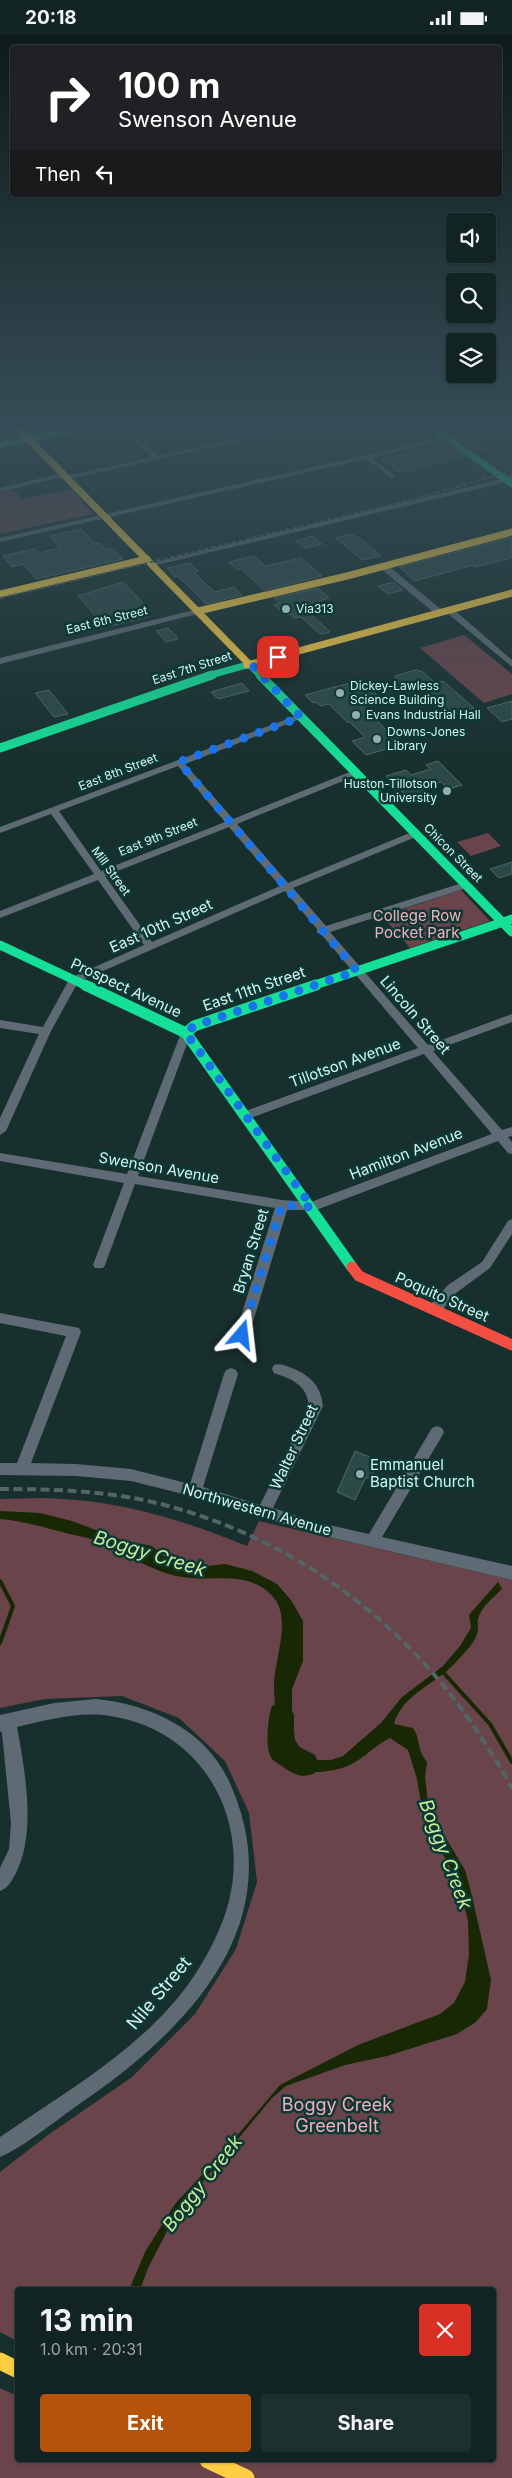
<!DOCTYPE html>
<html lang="en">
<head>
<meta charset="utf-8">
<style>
	:root { --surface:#112322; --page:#1e2f2f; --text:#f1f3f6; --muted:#9ca4a5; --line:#304040; --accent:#b45309 }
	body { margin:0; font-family:Inter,sans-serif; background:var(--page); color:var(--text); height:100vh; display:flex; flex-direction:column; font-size:19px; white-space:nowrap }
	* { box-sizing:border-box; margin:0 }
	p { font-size:16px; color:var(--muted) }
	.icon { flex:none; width:28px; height:28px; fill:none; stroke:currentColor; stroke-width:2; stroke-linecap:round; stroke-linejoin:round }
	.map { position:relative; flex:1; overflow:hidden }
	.panel { position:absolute; left:15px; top:2252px; width:481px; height:175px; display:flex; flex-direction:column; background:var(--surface); border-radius:5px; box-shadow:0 1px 4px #0004,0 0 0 1px var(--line) }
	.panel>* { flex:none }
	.guide { position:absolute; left:10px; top:10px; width:492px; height:152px; border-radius:5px; box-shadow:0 1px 4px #0004,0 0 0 1px var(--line); background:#202124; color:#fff; overflow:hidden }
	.tools { position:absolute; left:446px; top:178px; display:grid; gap:10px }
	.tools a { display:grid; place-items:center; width:50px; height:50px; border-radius:5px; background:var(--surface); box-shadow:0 1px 4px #0004,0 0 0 1px var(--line); font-size:25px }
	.pin { position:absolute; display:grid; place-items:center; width:42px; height:42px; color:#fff; margin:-21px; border-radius:10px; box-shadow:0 2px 8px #0006 }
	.me { position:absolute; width:55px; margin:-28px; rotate:17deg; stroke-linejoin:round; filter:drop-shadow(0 0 4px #0008) }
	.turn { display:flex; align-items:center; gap:18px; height:105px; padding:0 25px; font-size:22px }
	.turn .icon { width:65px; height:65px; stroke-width:2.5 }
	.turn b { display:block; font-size:35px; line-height:42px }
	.then { display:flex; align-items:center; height:48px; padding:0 25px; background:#0003; gap:10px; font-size:19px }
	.round { display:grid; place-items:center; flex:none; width:52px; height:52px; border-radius:5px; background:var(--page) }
	.head { display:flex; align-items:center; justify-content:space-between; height:85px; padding:0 25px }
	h1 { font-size:30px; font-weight:700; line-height:38px }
	.primary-button { display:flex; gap:10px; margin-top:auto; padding:10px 25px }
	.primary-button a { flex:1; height:58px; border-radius:5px; background:var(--accent); color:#fff; font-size:20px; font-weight:700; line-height:58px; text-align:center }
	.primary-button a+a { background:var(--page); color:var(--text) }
	.status { display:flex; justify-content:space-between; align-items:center; height:35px; padding:0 25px; background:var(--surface); direction:ltr }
	.status svg { height:14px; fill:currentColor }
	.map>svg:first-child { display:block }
	.green { fill:#69444b }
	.water { fill:#182704 }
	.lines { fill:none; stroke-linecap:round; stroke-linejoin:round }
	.stream { stroke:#182704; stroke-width:4 }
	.river { fill:#182704; fill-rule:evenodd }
	.building { fill:#2b4947; stroke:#526865 }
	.street { fill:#5e6b74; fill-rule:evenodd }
	.fast-far2 { stroke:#16e098; stroke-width:7 }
	.fast-far1 { stroke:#16e098; stroke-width:9 }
	.fast { stroke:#16e098; stroke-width:11 }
	.slow-far1 { stroke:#ffcf43; stroke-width:7 }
	.slow { stroke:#ffcf43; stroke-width:17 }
	.jam { stroke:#f24e42; stroke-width:11 }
	.rail-far1 { stroke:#536566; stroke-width:2; stroke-dasharray:4.5 2.5; stroke-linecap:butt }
	.rail { stroke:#536566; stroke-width:4; stroke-dasharray:9 4.5; stroke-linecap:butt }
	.route { stroke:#1a73e8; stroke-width:9; stroke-dasharray:0 16.2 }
	.poi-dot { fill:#94aeab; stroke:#0d3935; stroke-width:2 }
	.labels { text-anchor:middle; stroke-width:5; stroke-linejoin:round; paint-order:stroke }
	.far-poi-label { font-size:12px; fill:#d7f3ef; stroke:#0d3935; text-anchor:start }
	.far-street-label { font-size:12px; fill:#d7f3ef; stroke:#0d3935 }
	.park-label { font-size:15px; fill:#f8adbb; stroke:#0d3935 }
	.street-label { font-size:15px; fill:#d7f3ef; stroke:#0d3935 }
	.poi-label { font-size:15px; fill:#d7f3ef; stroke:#0d3935; text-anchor:start }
	.near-street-label { font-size:18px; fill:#d7f3ef; stroke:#0d3935 }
	.near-park-label { font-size:18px; fill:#f8adbb; stroke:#0d3935 }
	.near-water-label { font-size:19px; font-style:italic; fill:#caeb99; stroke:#0d3935 }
</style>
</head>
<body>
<div class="status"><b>20:18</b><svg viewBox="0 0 49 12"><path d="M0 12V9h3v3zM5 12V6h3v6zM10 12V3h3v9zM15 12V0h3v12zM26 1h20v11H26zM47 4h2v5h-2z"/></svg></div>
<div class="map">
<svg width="512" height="2443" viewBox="0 0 512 2443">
	<rect width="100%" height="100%" fill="#172f2d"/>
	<g class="green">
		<path d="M72,454L93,479L0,499V458L13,455L23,464Z"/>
		<path d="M464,600L512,639V659L484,668L420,613Z"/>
		<path d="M488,798L501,811L471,821L457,807Z"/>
		<path d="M461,855L490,886L410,913L382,881Z"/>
		<path d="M0,1464C20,1464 41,1462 62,1464C126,1467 188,1487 247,1511L259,1486L512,1545V2443H0V2353L17,2361L18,2425H494V2255H18L17,2306L0,2297V2137L48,2100L132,2042L195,1979L236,1914L257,1847L249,1778L225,1726L179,1683L122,1661L45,1664L0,1673Z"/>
	</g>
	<path class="water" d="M0,1476L40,1478L72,1486L122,1505L152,1511L170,1526L200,1532L225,1529L252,1536L277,1549L291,1565L303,1586V1626L292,1654V1677L295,1705L308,1725H331L343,1721L381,1688L402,1662L442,1632L460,1611L471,1593L469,1580L498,1547L502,1554C494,1562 481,1572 478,1584C477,1588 479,1594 477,1599C474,1609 463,1619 456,1627C438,1648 402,1659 394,1689L413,1693C422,1707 415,1711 427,1727L425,1742L429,1775L465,1835L471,1857L491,1945L487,1974L476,1987L457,1999L387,2021L345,2030L286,2051L272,2063L176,2179L148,2233L140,2255H129L145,2217L175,2169L225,2115L280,2050L358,2010L440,1979L454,1968L465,1947L469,1920L468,1886L458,1846L437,1809L422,1774L417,1744L408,1715L390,1703C373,1711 360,1728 342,1733C329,1737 306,1740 294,1732C278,1722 274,1668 274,1650C274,1621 296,1578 267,1556C242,1536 211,1547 183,1542C157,1539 126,1519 103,1508C94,1504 83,1502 74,1500C49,1494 25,1486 0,1484Z"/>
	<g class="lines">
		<g class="stream">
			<path d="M0,1546L13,1571L0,1608"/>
			<path d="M441,1635L490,1689L512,1727"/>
		</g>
		<path class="river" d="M281,1668L290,1671L294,1680V1709L315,1720L319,1729L315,1738C303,1743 297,1741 286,1734C282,1731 277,1728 273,1725C264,1716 268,1682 272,1671Z"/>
	</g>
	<g class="building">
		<path d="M472,404L487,414L478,417L462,406Z"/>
		<path d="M448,409L464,420L461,421L463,422L402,437L397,436L382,424Z"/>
		<path d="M81,494L95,509L99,508L106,515L112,513L123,524L36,544L23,529L12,532L3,521L35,514L38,518L60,513L50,501Z"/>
		<path d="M352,499L363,506L381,521L362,525L336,503Z"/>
		<path d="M313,501L322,509L305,513L296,506Z"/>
		<path d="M512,502V523L499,526L475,532L473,530L415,546L399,532Z"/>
		<path d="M254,521L265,531L301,523L322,541L264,555L241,534L237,535L229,527Z"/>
		<path d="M190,528L198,536L194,537L214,557L234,552L242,560L206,569L178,541L175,542L167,533Z"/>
		<path d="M123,547L149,575L145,576L150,581L110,591L105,586L101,587L78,561Z"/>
		<path d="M394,547L403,555L388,559L378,551Z"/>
		<path d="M318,553L329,563L306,570L315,578L311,579L330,597L320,599L301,582L294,583L290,579L285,580L274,570L279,568L274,563Z"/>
		<path d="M168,593L175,600L178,604L166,607L156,596Z"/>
		<path d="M416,635L423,637L435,648L443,646L474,673L449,681L414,649L394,654L395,641Z"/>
		<path d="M361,645L379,662L362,669L385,694H388L398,703L394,705L400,710L366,720L352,706L365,702L350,687H347L329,669L321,671L316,667L313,668L305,660Z"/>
		<path d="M242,648L249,656L218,664L211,657Z"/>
		<path d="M49,655L68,679L54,682L35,658Z"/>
		<path d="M512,666V684L502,687L487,673Z"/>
		<path d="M438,726L462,750L449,754L441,747L423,752L432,761L413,767L386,741L406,735L411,740L431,734L426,730Z"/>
		<path d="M512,827V839L499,843L490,834Z"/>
		<path d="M355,1416L379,1426L370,1444L366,1442L355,1465L337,1457Z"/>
	</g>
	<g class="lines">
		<g class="street">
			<path d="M121,393H128L158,421L235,404L223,393H230L241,402L282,393H296L75,443L54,444L0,457V453L54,440L75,439L152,422Z"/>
			<path d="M485,393H498L372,423L394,440V442L392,443L366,424L0,507V503Z"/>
			<path d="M512,439V444L499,449L152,531L148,529L497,445Z"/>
			<path d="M380,529H386L443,576V580H437L380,533Z"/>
			<path d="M446,573H452L512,625V632L446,577Z"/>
			<path d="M198,574L202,576L201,578L0,629V623Z"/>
			<path d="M298,680L305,682L185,729L233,784L352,736H358V740L237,789L288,848L412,797H418V801L293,853L326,891L462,848H470V852L330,897L428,1010L512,979V987L433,1016L502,1095L512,1092V1101L508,1102L512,1107V1119L508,1118L498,1106L316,1175H287L249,1300L247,1304H237L235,1300L275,1173L135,1149L105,1230L103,1233H95L93,1230L124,1148L0,1126V1118L127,1139L181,998L186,994L191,998L138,1141L282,1165L311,1167L492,1099L424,1019L248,1084H240L238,1081L240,1078L418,1013L321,899L317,898V894L285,856L78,947L51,996L6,1096L0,1100V1083L39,999L0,993V985L43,992L70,943L144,910L98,845L0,883V876L94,839L51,779L0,798V792ZM178,731L225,787L101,836L59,776ZM229,792L280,851L152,907L105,841Z"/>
			<path d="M512,1184V1199L490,1233L456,1258L439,1279H429L428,1275L429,1271L448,1250L482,1227L508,1186Z"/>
			<path d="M0,1278L74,1292L79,1293L81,1297L31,1428L76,1429L131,1434L190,1449L224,1339L226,1335L231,1333L236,1335L238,1339L203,1452L260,1470L309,1371C307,1350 292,1344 274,1338L272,1334L274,1330C280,1328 284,1330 289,1332C309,1339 321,1350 323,1371L273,1473L316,1487L369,1499L432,1393L437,1391L442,1393L444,1397L442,1401L382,1502L512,1531V1545L316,1499L195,1462L131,1446L76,1441L0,1440V1428H17L66,1301L0,1288Z"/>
			<path d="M96,1664C149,1669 204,1694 228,1744C296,1888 186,1997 75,2072C54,2087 22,2113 0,2122V2102C68,2055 147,2011 194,1941C209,1918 222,1893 229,1866C250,1780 200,1694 110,1681C79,1676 47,1685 17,1692C25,1736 37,1799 15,1840C11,1847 8,1853 0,1856V1833L9,1814L11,1788L2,1698L0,1696V1680L54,1668Z"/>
		</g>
		<g class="fast-far2">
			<path d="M433,393L512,449"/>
			<path d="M0,410L80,393"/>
			<path d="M249,629L261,641"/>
			<path d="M207,641L247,630"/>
		</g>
		<g class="fast-far1">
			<path d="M260,640L512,897"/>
			<path d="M0,713L212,640"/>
			<path d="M0,910L87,951"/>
			<path d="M312,951L512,884"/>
		</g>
		<g class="fast">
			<path d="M85,950L186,998L352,1232"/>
			<path d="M186,998L194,991L316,950"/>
		</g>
		<g class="slow-far1">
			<path d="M18,393L249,629"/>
			<path d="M0,559L147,524"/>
			<path d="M198,576L347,541L512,497"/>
			<path d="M247,630L512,558"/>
		</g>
		<g class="slow">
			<path d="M0,2326L18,2335"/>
			<path d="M208,2425L246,2443"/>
		</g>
		<path class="jam" d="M352,1232L359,1241L512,1310"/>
		<path class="rail-far1" d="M0,563L404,467L512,436"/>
		<path class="rail" d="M0,1454C58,1454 116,1456 172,1472C298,1507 405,1588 477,1696C489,1715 503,1734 512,1754"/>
	</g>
	<linearGradient id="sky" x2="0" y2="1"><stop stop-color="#0d1a19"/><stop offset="0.53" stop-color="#364d57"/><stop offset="1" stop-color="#364d57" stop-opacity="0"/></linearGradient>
	<rect width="512" height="735" fill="url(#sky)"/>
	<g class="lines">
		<path class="route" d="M242,1300L282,1170L312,1172L186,998L194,991L357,936L179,727L301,682L251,629L278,622"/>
	</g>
	<g class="poi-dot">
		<circle cx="286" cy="574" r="5"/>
		<circle cx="340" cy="658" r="5"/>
		<circle cx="356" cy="680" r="5"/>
		<circle cx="377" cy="704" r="5"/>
		<circle cx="447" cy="756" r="5"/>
		<circle cx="360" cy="1439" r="5"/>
	</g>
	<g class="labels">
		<g class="far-poi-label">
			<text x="296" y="578">Via313</text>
			<text x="350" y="655">Dickey-Lawless<tspan x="350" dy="14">Science Building</tspan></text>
			<text x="366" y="684">Evans Industrial Hall</text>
			<text x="387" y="701">Downs-Jones<tspan x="387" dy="14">Library</tspan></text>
			<text x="437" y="753" text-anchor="end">Huston-Tillotson<tspan x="437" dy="14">University</tspan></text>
		</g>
		<g class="far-street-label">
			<text transform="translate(107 585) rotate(-14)" y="4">East 6th Street</text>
			<text transform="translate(192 633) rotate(-18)" y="4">East 7th Street</text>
			<text transform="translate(118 737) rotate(-21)" y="4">East 8th Street</text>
			<text transform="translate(158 802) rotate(-22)" y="4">East 9th Street</text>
			<text transform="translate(453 818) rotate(45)" y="4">Chicon Street</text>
			<text transform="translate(111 836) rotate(54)" y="4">Mill Street</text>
		</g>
		<g class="park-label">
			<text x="417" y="886">College Row<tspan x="417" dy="17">Pocket Park</tspan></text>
		</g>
		<g class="street-label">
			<text transform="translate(161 891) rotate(-24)" y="5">East 10th Street</text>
			<text transform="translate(126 953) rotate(25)" y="5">Prospect Avenue</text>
			<text transform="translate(254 954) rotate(-19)" y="5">East 11th Street</text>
			<text transform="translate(415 980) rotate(49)" y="5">Lincoln Street</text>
			<text transform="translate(345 1028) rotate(-20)" y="5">Tillotson Avenue</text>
			<text transform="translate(406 1119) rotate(-21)" y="5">Hamilton Avenue</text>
			<text transform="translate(159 1133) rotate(10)" y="5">Swenson Avenue</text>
			<text transform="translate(251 1216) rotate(-73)" y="5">Bryan Street</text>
			<text transform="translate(442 1262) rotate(24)" y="5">Poquito Street</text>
			<text transform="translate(294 1412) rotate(-65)" y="5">Walter Street</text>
			<text transform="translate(257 1475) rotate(16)" y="5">Northwestern Avenue</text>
		</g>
		<g class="poi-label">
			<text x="370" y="1435">Emmanuel<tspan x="370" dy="17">Baptist Church</tspan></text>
		</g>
		<g class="near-street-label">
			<text transform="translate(159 1958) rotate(-50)" y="6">Nile Street</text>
		</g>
		<g class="near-park-label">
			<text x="337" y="2076">Boggy Creek<tspan x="337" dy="21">Greenbelt</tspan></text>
		</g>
		<g class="near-water-label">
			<text transform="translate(150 1518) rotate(17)" y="7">Boggy Creek</text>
			<text transform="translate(446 1819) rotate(69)" y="7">Boggy Creek</text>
			<text transform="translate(202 2148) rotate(-52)" y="7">Boggy Creek</text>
		</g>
	</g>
</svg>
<div class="tools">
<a><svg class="icon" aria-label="sound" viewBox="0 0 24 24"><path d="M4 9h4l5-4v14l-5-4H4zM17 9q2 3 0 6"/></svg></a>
<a><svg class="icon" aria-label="search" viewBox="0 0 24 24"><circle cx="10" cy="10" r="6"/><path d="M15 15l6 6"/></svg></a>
<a><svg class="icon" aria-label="layers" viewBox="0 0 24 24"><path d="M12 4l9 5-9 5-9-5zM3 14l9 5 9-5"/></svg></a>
</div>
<div class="pin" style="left:278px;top:622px;background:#d93025"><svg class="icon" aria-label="arrive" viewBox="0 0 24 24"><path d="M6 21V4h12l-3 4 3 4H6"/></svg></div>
<svg class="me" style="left:242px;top:1300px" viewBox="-20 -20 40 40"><path d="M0-17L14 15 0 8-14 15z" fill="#1a73e8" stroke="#fff" stroke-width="4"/></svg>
<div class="guide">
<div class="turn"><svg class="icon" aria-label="right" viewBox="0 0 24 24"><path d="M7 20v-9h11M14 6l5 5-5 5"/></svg><div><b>100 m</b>Swenson Avenue</div></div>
<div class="then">Then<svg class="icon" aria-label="left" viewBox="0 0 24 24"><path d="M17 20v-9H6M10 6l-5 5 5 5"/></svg></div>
</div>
<section class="panel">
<div class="head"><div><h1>13 min</h1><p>1.0 km · 20:31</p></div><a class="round" style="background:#d93025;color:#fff"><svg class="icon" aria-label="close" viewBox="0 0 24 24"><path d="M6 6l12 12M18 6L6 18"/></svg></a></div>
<div class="primary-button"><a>Exit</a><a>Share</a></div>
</section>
</div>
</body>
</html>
